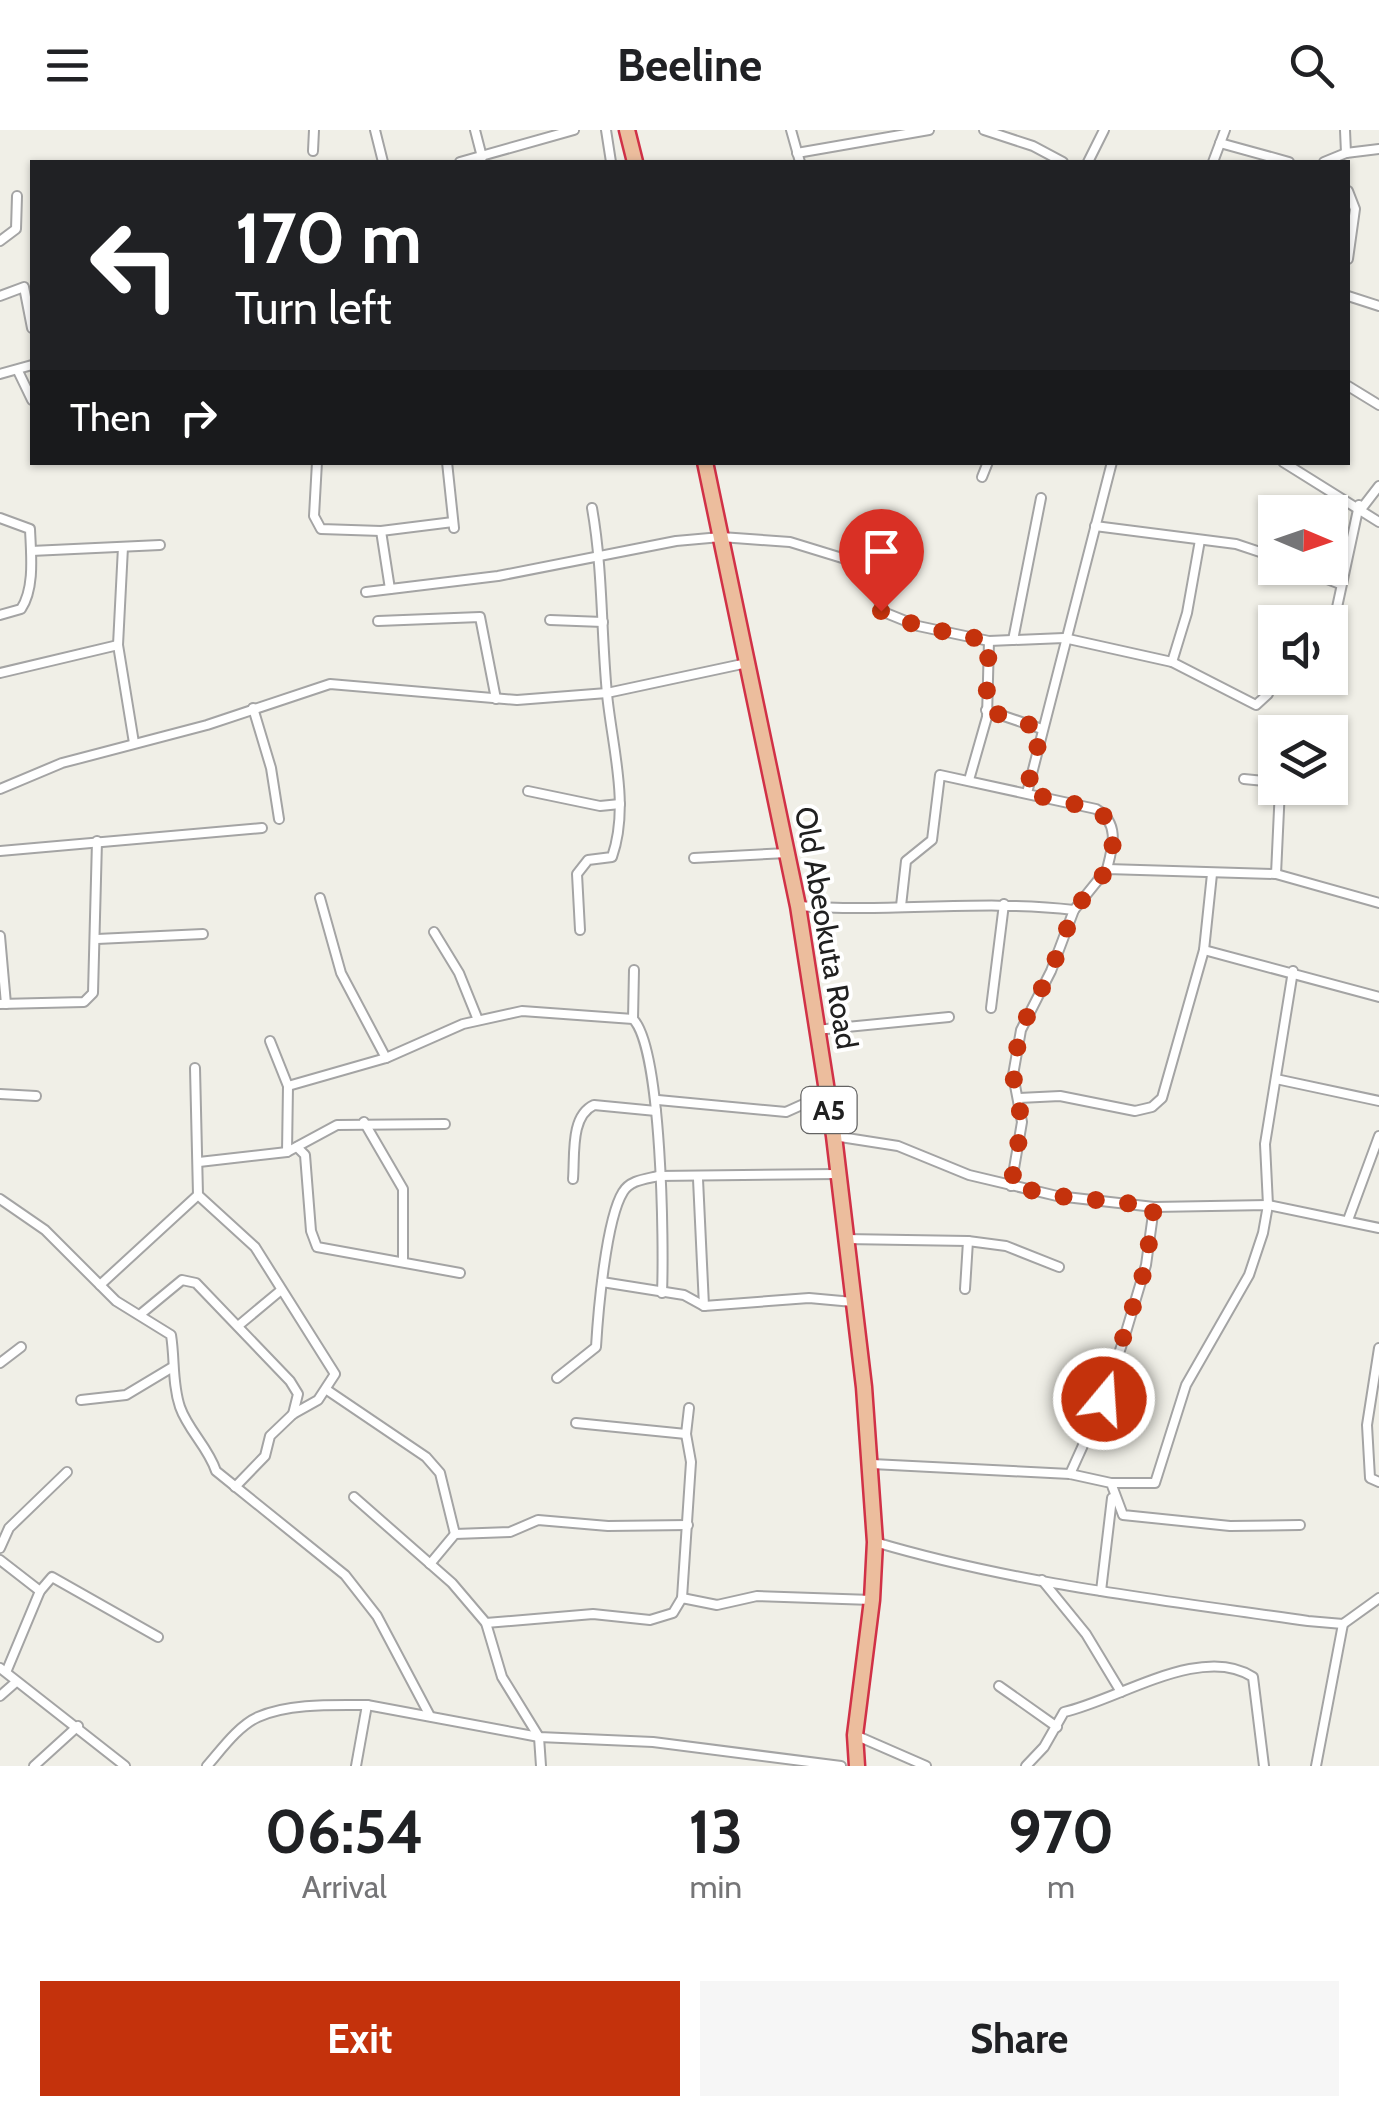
<!DOCTYPE html>
<html lang="en">
<head>
<meta charset="utf-8">
<style>
	:root { --surface:#fff; --page:#f6f6f6; --text:#202124; --muted:#757577; --accent:#c4320c }
	body { margin:0; font-family:Cabin,sans-serif; background:var(--page); color:var(--text); height:100vh; display:flex; flex-direction:column; font-size:38px; white-space:nowrap }
	* { box-sizing:border-box; margin:0 }
	p { font-size:32px; color:var(--muted) }
	.icon { flex:none; width:55px; height:55px; fill:none; stroke:currentColor; stroke-width:2; stroke-linecap:round; stroke-linejoin:round }
	.map { position:relative; height:1636px; overflow:hidden }
	.sheet { display:flex; flex-direction:column; background:var(--surface); flex:1 }
	.sheet>* { flex:none }
	.guide { position:absolute; left:30px; top:30px; width:1320px; height:305px; border-radius:0px; box-shadow:0 2px 8px #0004; background:#202124; color:#fff; overflow:hidden }
	.needle { width:65px; rotate:92deg }
	.buttons { position:absolute; left:1258px; top:365px; display:grid; gap:20px }
	.buttons a { display:grid; place-items:center; width:90px; height:90px; border-radius:0px; background:var(--surface); box-shadow:0 2px 8px #0004; font-size:50px }
	.pin { position:absolute; display:grid; place-items:center; width:85px; height:85px; color:#fff; margin:-102px -42px; border-radius:50% 50% 50% 0; rotate:-45deg; box-shadow:0 0 10px #0007 }
	.pin .icon { rotate:45deg }
	.me { position:absolute; width:110px; margin:-55px; rotate:18deg; stroke-linejoin:round; filter:drop-shadow(0 0 8px #0008) }
	.turn { display:flex; align-items:center; gap:35px; height:210px; padding:0 40px; font-size:45px }
	.turn .icon { width:130px; height:130px; stroke-width:2.5 }
	.turn b { display:block; font-size:70px; line-height:85px }
	.then { display:flex; align-items:center; height:95px; padding:0 40px; background:#0003; gap:20px; font-size:38px }
	.eta { display:flex; justify-content:space-evenly; align-items:center; height:170px; text-align:center }
	.eta b { font-size:60px; font-weight:700; line-height:70px }
	.cta { display:flex; gap:20px; margin-top:auto; padding:20px 40px }
	.cta a { flex:1; height:115px; border-radius:0px; background:var(--accent); color:#fff; font-size:40px; font-weight:700; line-height:115px; text-align:center }
	.cta a+a { background:var(--page); color:var(--text) }
	header { display:flex; justify-content:space-between; align-items:center; height:130px; padding:0 40px; background:var(--surface); font-size:45px; font-weight:700 }
	.map>svg:first-child { display:block }
	.lines { fill:none; stroke-linecap:round; stroke-linejoin:round }
	.minor-casing { stroke:#a4a4a4; stroke-width:12 }
	.trunk-casing { stroke:#d13147; stroke-width:19 }
	.minor { stroke:#fff; stroke-width:8 }
	.trunk { stroke:#ecbd9d; stroke-width:14 }
	.route { stroke:#c4320c; stroke-width:18; stroke-dasharray:0 32.4 }
	.labels { text-anchor:middle; stroke-width:8; stroke-linejoin:round; paint-order:stroke }
	.shield { fill:#fff; stroke:#636363; stroke-width:2.5 }
	.shield-label { font-size:28px; font-weight:bold; fill:#202020 }
	.street-label { font-size:30px; fill:#202020; stroke:#fff }
</style>
</head>
<body>
<header><svg class="icon" aria-label="menu" viewBox="0 0 24 24"><path d="M4 6h16M4 12h16M4 18h16"/></svg>Beeline<svg class="icon" aria-label="search" viewBox="0 0 24 24"><circle cx="10" cy="10" r="6"/><path d="M15 15l6 6"/></svg></header>
<div class="map">
<svg width="1379" height="1636" viewBox="0 0 1379 1636">
	<rect width="100%" height="100%" fill="#f0efe7"/>
	<g class="lines">
		<defs>
			<g id="minor">
				<path d="M375,0L383,32"/>
				<path d="M475,0L482,27"/>
				<path d="M606,0L611,32"/>
				<path d="M791,0L800,32"/>
				<path d="M984,0L1033,16L1063,32"/>
				<path d="M1345,0L1346,23"/>
				<path d="M1220,13L1289,32"/>
				<path d="M313,21L314,0"/>
				<path d="M797,23L929,0"/>
				<path d="M460,32L574,0"/>
				<path d="M1088,32L1104,0"/>
				<path d="M1213,32L1225,0"/>
				<path d="M1324,32L1346,23L1379,19"/>
				<path d="M1348,61L1355,79L1348,129"/>
				<path d="M0,111L16,99L17,66"/>
				<path d="M0,166L24,157L32,198"/>
				<path d="M1348,166L1379,176"/>
				<path d="M18,241L32,270"/>
				<path d="M0,244L32,235"/>
				<path d="M1348,256L1379,275"/>
				<path d="M317,332L314,386L321,399L381,401L453,392"/>
				<path d="M447,332L454,398"/>
				<path d="M1283,332L1379,392"/>
				<path d="M982,347L988,332"/>
				<path d="M1362,378L1379,356"/>
				<path d="M0,388L30,399C31,424 35,458 21,479L0,485"/>
				<path d="M1095,396L1236,414L1275,427"/>
				<path d="M381,401L390,459"/>
				<path d="M123,417L118,515L134,613"/>
				<path d="M31,421L160,415"/>
				<path d="M1298,438L1340,454"/>
				<path d="M366,462L498,446L676,411L721,407L790,412L865,435L875,447L881,481L918,496L989,511L1064,508L1172,532L1256,575L1268,564L1275,538"/>
				<path d="M550,490L603,492"/>
				<path d="M378,491L480,487L496,569"/>
				<path d="M1013,510L1041,368"/>
				<path d="M1330,510L1359,375"/>
				<path d="M1172,532L1187,483L1200,410"/>
				<path d="M0,543L118,515"/>
				<path d="M253,578L271,638L279,689"/>
				<path d="M986,580L1042,599"/>
				<path d="M1244,649L1275,652"/>
				<path d="M969,650L987,587L989,511"/>
				<path d="M0,659L62,633L207,595L330,554L517,570L607,563L747,533"/>
				<path d="M528,661L600,676L620,674"/>
				<path d="M1027,663L1112,332"/>
				<path d="M0,721L262,698"/>
				<path d="M694,728L787,723"/>
				<path d="M1276,744L1280,658"/>
				<path d="M320,768L341,843L386,928"/>
				<path d="M799,776C891,783 981,769 1074,780"/>
				<path d="M901,776L906,731L932,710L940,645L1096,679C1120,693 1113,716 1107,739"/>
				<path d="M580,800L577,744L588,730L612,727C630,676 612,616 607,564C601,501 603,440 592,378"/>
				<path d="M434,802L459,843L478,890"/>
				<path d="M0,806L6,874"/>
				<path d="M97,809L203,804"/>
				<path d="M1204,820L1379,867"/>
				<path d="M0,874L84,872L93,863L97,711"/>
				<path d="M991,878L1004,774"/>
				<path d="M633,889L634,840"/>
				<path d="M816,900L949,887"/>
				<path d="M270,911L288,956L287,1022"/>
				<path d="M195,938L198,1065L255,1117L335,1244L318,1270L293,1284L270,1306L265,1326L235,1357"/>
				<path d="M1276,949L1379,971"/>
				<path d="M288,956L386,928L463,894L522,881L633,889C662,918 664,1115 662,1163"/>
				<path d="M0,964L36,966"/>
				<path d="M1019,968L1060,966L1135,981L1152,977L1162,968L1204,820L1212,744"/>
				<path d="M658,970L786,982L826,964"/>
				<path d="M364,992L403,1059V1131"/>
				<path d="M834,1006L898,1016L969,1045L1057,1066L1154,1077L1268,1075L1379,1098"/>
				<path d="M297,1017L305,1025L311,1101L317,1117L460,1143"/>
				<path d="M199,1032L287,1022L337,995L445,994"/>
				<path d="M573,1049C575,1025 570,986 594,975L656,981"/>
				<path d="M698,1049L704,1176"/>
				<path d="M1011,1056L1022,992L1013,945L1021,900L1051,841L1074,780L1107,739L1276,744L1379,773"/>
				<path d="M0,1069L45,1100L116,1171L171,1205C175,1229 172,1253 180,1277C188,1300 208,1317 216,1341L345,1445L377,1486L430,1586"/>
				<path d="M1348,1090L1379,1006"/>
				<path d="M845,1109L968,1111L1006,1116L1059,1137"/>
				<path d="M602,1152L684,1165L704,1176L809,1168L853,1172"/>
				<path d="M100,1155L198,1065"/>
				<path d="M965,1159L968,1111"/>
				<path d="M142,1183L182,1150L196,1153L290,1251L298,1264L293,1284"/>
				<path d="M238,1196L280,1161"/>
				<path d="M1379,1218L1367,1295L1370,1348L1379,1352"/>
				<path d="M0,1233L21,1217"/>
				<path d="M557,1248L596,1217C598,1183 606,1089 623,1062C630,1050 646,1049 658,1046L837,1044"/>
				<path d="M327,1260L426,1327L440,1343L455,1404"/>
				<path d="M81,1270L126,1265L171,1238"/>
				<path d="M576,1293L686,1304"/>
				<path d="M872,1334L1070,1344L1111,1353L1123,1385L1230,1396L1300,1395"/>
				<path d="M1070,1344L1104,1269L1126,1202L1146,1135L1154,1077"/>
				<path d="M1111,1353H1155L1186,1255L1249,1145L1263,1103L1268,1075L1265,1014L1293,841"/>
				<path d="M354,1367L452,1453L486,1493L502,1547L539,1607L541,1636"/>
				<path d="M875,1412C1016,1454 1163,1470 1308,1491L1343,1494L1379,1468"/>
				<path d="M0,1418L9,1398L67,1342"/>
				<path d="M0,1430L40,1461"/>
				<path d="M430,1434L455,1404L510,1402L538,1390L608,1396L688,1395"/>
				<path d="M1042,1450L1086,1504L1121,1562"/>
				<path d="M1101,1461L1112,1368"/>
				<path d="M682,1468L691,1332L686,1304L689,1278"/>
				<path d="M486,1493L593,1484L650,1490L673,1483L682,1468L717,1475L757,1466L872,1470"/>
				<path d="M0,1538L125,1636"/>
				<path d="M7,1540L40,1461L52,1447L158,1507"/>
				<path d="M999,1556L1057,1597"/>
				<path d="M0,1566L16,1552"/>
				<path d="M855,1605L926,1636"/>
				<path d="M34,1636L78,1596"/>
				<path d="M207,1636C221,1620 238,1596 258,1587C289,1573 334,1575 367,1575L539,1607L653,1612L841,1636"/>
				<path d="M356,1636L367,1575"/>
				<path d="M1026,1636L1044,1617L1064,1582C1118,1570 1202,1513 1253,1547L1264,1636"/>
				<path d="M1316,1636L1343,1494"/>
			</g>
			<g id="trunk">
				<path d="M627,0L635,32"/>
				<path d="M705,332L798,776L834,1006L864,1257L875,1412L872,1470L855,1605L857,1636"/>
			</g>
		</defs>
		<use href="#minor" class="minor-casing"/>
		<use href="#trunk" class="trunk-casing"/>
		<use href="#minor" class="minor"/>
		<use href="#trunk" class="trunk"/>
	</g>
	<g class="lines">
		<path class="route" d="M881,481L918,496L989,511L986,580L1042,599L1026,663L1096,679L1108,690L1114,708L1108,739L1074,780L1051,841L1020,900L1013,945L1022,992L1011,1056L1058,1066L1154,1076L1146,1135L1104,1269"/>
	</g>
	<g class="labels">
		<rect class="shield" x="801.5" y="957" width="55" height="46" rx="8"/>
		<g class="shield-label">
			<text x="829" y="990">A5</text>
		</g>
		<g class="street-label">
			<text transform="translate(826 798) rotate(80)" y="10">Old Abeokuta Road</text>
		</g>
	</g>
</svg>
<div class="buttons">
<a><svg class="needle" viewBox="-14 -14 28 28"><path d="M0-13l5 13h-10z" fill="#e53935"/><path d="M0 13l5-13h-10z" fill="#757577"/></svg></a>
<a><svg class="icon" aria-label="sound" viewBox="0 0 24 24"><path d="M4 9h4l5-4v14l-5-4H4zM17 9q2 3 0 6"/></svg></a>
<a><svg class="icon" aria-label="layers" viewBox="0 0 24 24"><path d="M12 4l9 5-9 5-9-5zM3 14l9 5 9-5"/></svg></a>
</div>
<div class="pin" style="left:881px;top:481px;background:#d93025"><svg class="icon" aria-label="arrive" viewBox="0 0 24 24"><path d="M6 21V4h12l-3 4 3 4H6"/></svg></div>
<svg class="me" style="left:1104px;top:1269px" viewBox="-20 -20 40 40"><circle r="17" fill="#c4320c" stroke="#fff" stroke-width="3"/><path d="M0-11L8 9 0 5-8 9z" fill="#fff"/></svg>
<div class="guide">
<div class="turn"><svg class="icon" aria-label="left" viewBox="0 0 24 24"><path d="M17 20v-9H6M10 6l-5 5 5 5"/></svg><div><b>170 m</b>Turn left</div></div>
<div class="then">Then<svg class="icon" aria-label="right" viewBox="0 0 24 24"><path d="M7 20v-9h11M14 6l5 5-5 5"/></svg></div>
</div>
</div>
<section class="sheet">
<div class="eta">
<div><b>06:54</b><p>Arrival</p></div>
<div><b>13</b><p>min</p></div>
<div><b>970</b><p>m</p></div>
</div>
<div class="cta"><a>Exit</a><a>Share</a></div>
</section>
</body>
</html>
